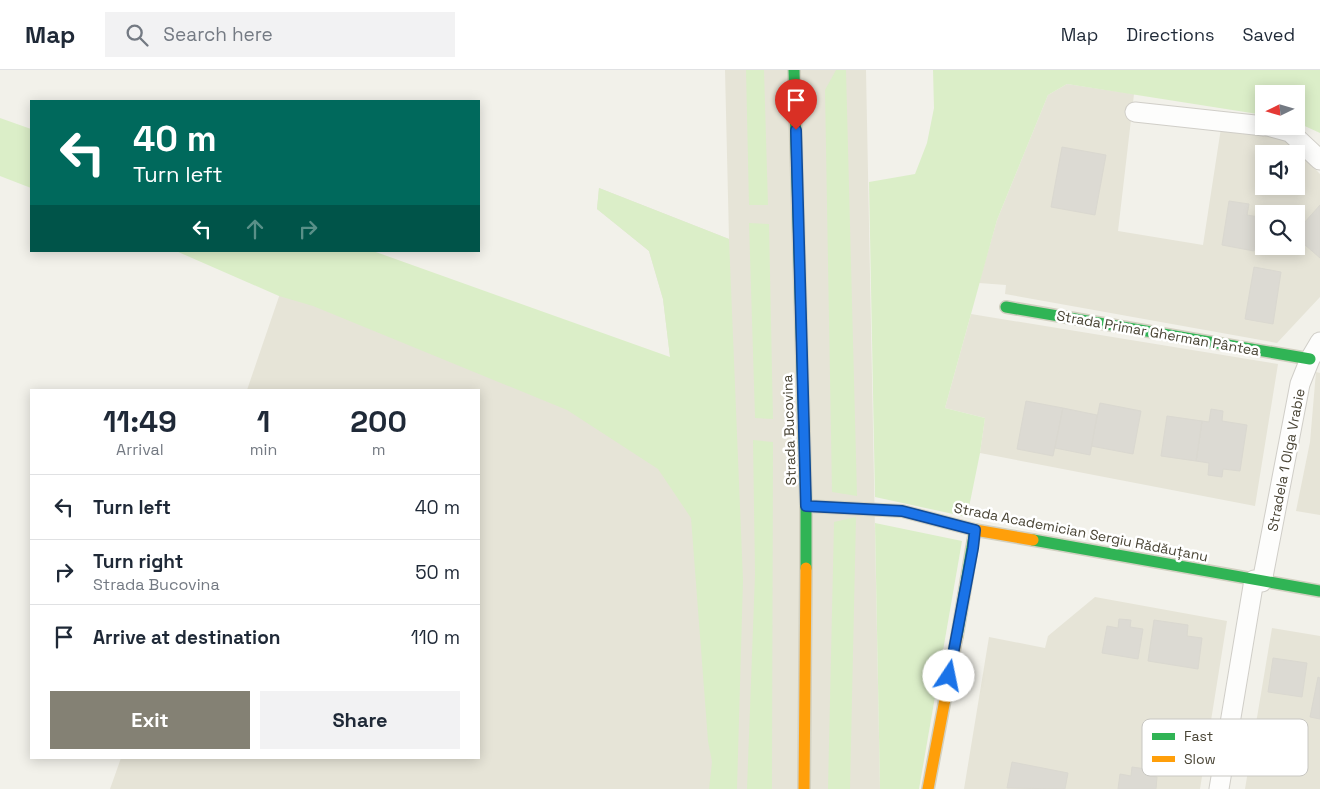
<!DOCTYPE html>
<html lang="en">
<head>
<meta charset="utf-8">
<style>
	:root { --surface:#fff; --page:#f2f2f3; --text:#1f2937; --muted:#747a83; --line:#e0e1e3; --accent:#848174 }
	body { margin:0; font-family:"Space Grotesk",sans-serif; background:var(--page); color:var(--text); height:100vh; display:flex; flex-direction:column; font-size:19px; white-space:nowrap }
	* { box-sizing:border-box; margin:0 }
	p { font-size:16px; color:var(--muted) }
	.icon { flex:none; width:28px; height:28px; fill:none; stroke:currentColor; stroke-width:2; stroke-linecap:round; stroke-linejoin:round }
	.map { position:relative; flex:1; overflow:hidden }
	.details { position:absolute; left:30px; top:319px; width:450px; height:370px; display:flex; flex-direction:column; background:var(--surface); border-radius:0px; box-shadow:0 2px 12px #0003 }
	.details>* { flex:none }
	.top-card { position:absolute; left:30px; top:30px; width:450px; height:152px; border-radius:0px; box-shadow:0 2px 12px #0003; background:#00695c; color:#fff; overflow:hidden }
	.needle { width:32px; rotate:265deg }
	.buttons { position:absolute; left:1255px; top:15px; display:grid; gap:10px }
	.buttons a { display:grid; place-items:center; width:50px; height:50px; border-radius:0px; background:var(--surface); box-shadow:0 2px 12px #0003; font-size:25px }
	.pin { position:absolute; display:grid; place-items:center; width:42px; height:42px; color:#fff; margin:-51px -21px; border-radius:50% 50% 50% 0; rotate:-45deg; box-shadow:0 0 5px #0007 }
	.pin .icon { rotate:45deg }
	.me { position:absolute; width:55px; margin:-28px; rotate:11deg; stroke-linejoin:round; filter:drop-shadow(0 0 4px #0008) }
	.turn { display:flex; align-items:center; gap:18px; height:105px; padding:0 20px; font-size:22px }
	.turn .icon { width:65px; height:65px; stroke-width:2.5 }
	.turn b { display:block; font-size:35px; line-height:42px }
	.lanes { display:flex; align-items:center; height:48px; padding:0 20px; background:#0003; justify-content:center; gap:25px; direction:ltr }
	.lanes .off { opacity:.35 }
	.eta { display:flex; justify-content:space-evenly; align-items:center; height:85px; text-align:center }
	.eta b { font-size:30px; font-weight:700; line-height:35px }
	.primary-button { display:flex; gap:10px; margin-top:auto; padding:10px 20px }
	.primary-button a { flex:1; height:58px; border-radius:0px; background:var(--accent); color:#fff; font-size:20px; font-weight:700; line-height:58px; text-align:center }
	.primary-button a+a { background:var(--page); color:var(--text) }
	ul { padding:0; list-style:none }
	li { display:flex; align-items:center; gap:15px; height:65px; padding:0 20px; border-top:1px solid var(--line) }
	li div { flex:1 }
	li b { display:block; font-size:19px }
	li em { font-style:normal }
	header { display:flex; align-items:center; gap:30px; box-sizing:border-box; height:70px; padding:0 25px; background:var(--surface); border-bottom:1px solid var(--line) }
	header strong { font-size:24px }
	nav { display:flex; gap:28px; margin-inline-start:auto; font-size:18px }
	.search { width:350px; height:45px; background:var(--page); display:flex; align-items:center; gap:12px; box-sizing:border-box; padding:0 18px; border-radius:0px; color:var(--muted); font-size:19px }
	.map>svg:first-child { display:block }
	.residential { fill:#e6e4d7; fill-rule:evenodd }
	.green { fill:#dbeec8 }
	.building { fill:#dcdad3; stroke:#dad8d0 }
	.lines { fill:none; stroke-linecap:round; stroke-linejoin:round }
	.street-casing { stroke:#d0cec8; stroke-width:21 }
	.fast-casing { stroke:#d2d0c1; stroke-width:14 }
	.slow-casing { stroke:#d2d0c1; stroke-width:14 }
	.street { stroke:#fdfdfc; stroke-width:19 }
	.fast { stroke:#30b455; stroke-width:11 }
	.slow { stroke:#ff9f0a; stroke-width:11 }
	.route-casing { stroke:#114b97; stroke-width:12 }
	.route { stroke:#1a73e8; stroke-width:9 }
	.labels { text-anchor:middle; stroke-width:5; stroke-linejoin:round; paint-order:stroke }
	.street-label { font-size:14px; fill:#494435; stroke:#fff }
	.key { fill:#fff; stroke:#c8c7c2; stroke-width:1 }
	.key-label { font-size:14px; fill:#494435 }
</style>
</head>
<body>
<header>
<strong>Map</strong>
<div class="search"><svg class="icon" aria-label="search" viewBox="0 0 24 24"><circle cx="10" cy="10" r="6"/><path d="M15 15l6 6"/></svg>Search here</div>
<nav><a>Map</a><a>Directions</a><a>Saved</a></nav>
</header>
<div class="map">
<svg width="1320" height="719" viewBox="0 0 1320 719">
	<rect width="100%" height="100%" fill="#f2f1ea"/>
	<g class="residential">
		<path d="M725,0H866L880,719H110L121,688H479V320H247L284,212L674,319L663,229L649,181L597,139L599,118L729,169Z"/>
		<path d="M1067,14L1134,24L1118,161L1203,175L1221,58L1283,66L1320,104V227L1277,273L1005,224L1006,215L979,213L997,150L1048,25ZM1264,84H1296V116H1264ZM1264,144H1296V176H1264Z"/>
		<path d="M971,244L1278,294L1255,436L980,383L985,348L945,338Z"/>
		<path d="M1316,302L1320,303V445L1296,441L1310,372Z"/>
		<path d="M1095,527L1227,551L1200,719H964L989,567L1045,578L1048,566Z"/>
		<path d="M1272,558L1320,566V719H1245Z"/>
	</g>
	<g class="green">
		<path d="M746,0H764L768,135H749Z"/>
		<path d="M836,0H846L857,426L832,422L825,20Z"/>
		<path d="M933,0H1320V63L1296,52V24H1264V45L1067,14L1048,25L997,150L945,338L985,348L980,383L967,447L875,427L869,112L915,104L927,73L934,38Z"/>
		<path d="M0,48L31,59V118L0,106Z"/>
		<path d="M599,118L729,169L743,510L737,719H709L712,692L708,671L691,448L658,399L567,340L313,236L279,226L176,181H373L670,287L663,229L649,181L597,139Z"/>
		<path d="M749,153L769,154L773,349L755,348Z"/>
		<path d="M753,370L773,372L772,719H747L755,504Z"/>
		<path d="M856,447L850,719H828L834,452Z"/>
		<path d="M875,453L962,471L919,719H880Z"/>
	</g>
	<g class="building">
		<path d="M1062,77L1106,85L1095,145L1051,137Z"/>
		<path d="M1229,131L1249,134L1247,145L1259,147L1254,181L1222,175Z"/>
		<path d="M1320,135V188L1296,167V162Z"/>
		<path d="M1254,197L1281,202L1273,254L1245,249Z"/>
		<path d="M1026,331L1063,338L1053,386L1017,379Z"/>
		<path d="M1100,333L1141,341L1133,384L1091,376Z"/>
		<path d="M1063,338L1097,345L1090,385L1055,378Z"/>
		<path d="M1211,339L1223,341L1222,351L1247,355L1240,401L1223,399L1222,407L1208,405L1209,393L1196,391L1202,351L1209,352Z"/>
		<path d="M1167,346L1202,351L1196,391L1161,386Z"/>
		<path d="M1119,549L1131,550L1130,557L1143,559L1138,589L1102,583L1107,556L1118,558Z"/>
		<path d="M1154,550L1188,555L1187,566L1202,568L1198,599L1148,591Z"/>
		<path d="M1273,588L1307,593L1302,627L1268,622Z"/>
		<path d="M1318,607L1320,608V649L1310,647Z"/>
		<path d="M1012,692L1068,703L1065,719L1007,718Z"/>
		<path d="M1132,697L1146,699L1145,705L1157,707L1156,719H1118L1120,704L1131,706Z"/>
	</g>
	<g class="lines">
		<defs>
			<g id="street">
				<path d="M1135,42L1264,56"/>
				<path d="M1268,56L1290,62L1320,90"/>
				<path d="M1262,512L1300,314L1310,289L1320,272"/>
				<path d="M1219,719L1254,510"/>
			</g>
			<g id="fast">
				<path d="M794,0L806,436V498"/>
				<path d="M1006,237L1310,289"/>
				<path d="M1033,470L1320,521"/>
				<path d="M957,566L975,460"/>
			</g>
			<g id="slow">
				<path d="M806,436L902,441L975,460L1033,470"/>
				<path d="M804,719L806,498"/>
				<path d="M928,719L957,566"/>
			</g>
		</defs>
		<use href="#street" class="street-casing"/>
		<use href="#fast" class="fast-casing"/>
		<use href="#slow" class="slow-casing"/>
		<use href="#street" class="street"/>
		<use href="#fast" class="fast"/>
		<use href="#slow" class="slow"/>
	</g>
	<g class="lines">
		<defs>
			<path id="route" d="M796,60L806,436L902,441L975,460L973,478L949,606"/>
		</defs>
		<use href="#route" class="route-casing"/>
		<use href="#route" class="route"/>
	</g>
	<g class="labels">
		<g class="street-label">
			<text transform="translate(1158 263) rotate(10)" y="5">Strada Primar Gherman Pântea</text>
			<text transform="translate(789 360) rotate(-92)" y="5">Strada Bucovina</text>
			<text transform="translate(1286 390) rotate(-79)" y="5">Stradela 1 Olga Vrabie</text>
			<text transform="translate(1081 462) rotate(11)" y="5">Strada Academician Sergiu Rădăuțanu</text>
		</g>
	</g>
	<rect x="1142" y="649" width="166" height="57" rx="8" class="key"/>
	<rect x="1152" y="663" width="23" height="7" fill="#30b455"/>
	<rect x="1152" y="686" width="23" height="6" fill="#ff9f0a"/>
	<g class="key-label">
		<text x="1184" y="671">Fast</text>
		<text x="1184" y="694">Slow</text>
	</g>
</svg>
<div class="buttons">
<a><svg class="needle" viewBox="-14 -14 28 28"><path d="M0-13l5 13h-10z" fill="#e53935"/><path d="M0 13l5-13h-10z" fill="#747a83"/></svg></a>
<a><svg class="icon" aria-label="sound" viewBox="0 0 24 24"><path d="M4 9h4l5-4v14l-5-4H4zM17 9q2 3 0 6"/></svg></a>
<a><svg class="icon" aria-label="search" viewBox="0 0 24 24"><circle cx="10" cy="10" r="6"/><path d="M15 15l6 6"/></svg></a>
</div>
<div class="pin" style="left:796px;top:60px;background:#d93025"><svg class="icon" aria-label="arrive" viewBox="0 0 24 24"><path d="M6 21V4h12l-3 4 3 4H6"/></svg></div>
<svg class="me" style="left:949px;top:606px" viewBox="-20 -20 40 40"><circle r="19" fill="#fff"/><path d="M0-13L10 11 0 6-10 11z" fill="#1a73e8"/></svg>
<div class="top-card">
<div class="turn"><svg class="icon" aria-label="left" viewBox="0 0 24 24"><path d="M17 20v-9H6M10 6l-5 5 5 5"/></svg><div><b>40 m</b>Turn left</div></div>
<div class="lanes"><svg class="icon" aria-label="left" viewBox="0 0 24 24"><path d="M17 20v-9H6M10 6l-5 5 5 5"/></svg><svg class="icon off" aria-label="ahead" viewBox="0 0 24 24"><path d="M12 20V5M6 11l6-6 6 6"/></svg><svg class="icon off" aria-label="right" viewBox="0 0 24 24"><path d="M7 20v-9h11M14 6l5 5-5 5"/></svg></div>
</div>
<section class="details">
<div class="eta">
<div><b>11:49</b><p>Arrival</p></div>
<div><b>1</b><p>min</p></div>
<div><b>200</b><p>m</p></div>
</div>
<ul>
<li><svg class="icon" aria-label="left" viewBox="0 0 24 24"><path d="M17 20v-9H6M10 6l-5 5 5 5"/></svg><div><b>Turn left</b></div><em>40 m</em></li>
<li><svg class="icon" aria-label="right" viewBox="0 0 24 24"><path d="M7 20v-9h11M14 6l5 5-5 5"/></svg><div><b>Turn right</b><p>Strada Bucovina</p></div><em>50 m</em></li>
<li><svg class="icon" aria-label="arrive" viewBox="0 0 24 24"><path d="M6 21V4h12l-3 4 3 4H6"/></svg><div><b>Arrive at destination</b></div><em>110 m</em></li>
</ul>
<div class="primary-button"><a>Exit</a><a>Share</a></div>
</section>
</div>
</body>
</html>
